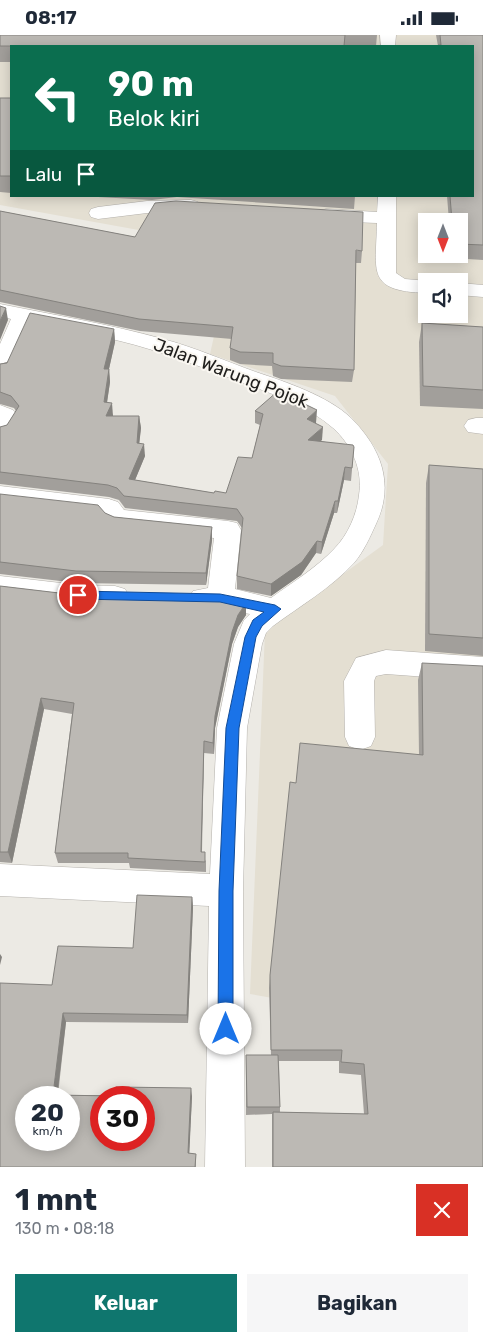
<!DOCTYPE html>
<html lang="id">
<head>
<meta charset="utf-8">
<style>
	:root { --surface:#fff; --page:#f6f6f7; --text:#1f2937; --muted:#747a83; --accent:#0f766e }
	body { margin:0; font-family:Rubik,sans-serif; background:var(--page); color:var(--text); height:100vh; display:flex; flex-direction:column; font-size:19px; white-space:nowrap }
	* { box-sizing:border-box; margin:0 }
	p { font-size:16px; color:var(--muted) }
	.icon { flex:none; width:28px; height:28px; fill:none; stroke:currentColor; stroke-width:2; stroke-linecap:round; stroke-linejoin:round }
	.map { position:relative; height:1132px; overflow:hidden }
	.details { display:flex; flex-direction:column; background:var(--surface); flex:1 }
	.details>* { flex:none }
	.banner { position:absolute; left:10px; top:10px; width:464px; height:152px; border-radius:0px; box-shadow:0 2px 12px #0003; background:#0b6e4f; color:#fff; overflow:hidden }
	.needle { width:32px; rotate:180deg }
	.tools { position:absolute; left:418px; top:178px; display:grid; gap:10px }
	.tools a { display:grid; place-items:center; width:50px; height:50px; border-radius:0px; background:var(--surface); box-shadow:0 2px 12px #0003; font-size:25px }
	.speed { position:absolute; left:15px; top:1051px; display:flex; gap:10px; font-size:25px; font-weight:700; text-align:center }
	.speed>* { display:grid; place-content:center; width:65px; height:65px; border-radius:50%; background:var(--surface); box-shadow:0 2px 12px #0003; line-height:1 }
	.speed small { font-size:12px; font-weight:400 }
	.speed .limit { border:8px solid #d22; background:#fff; color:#111 }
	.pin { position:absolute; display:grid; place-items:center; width:42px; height:42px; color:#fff; margin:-21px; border:2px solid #fff; border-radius:50%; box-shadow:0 1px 5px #0007 }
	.me { position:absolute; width:55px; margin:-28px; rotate:0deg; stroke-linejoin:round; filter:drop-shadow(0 0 4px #0008) }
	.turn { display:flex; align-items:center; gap:18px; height:105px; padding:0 15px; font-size:22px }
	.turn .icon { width:65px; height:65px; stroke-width:2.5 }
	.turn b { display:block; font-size:35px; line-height:42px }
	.then { display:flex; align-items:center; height:48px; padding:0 15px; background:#0003; gap:10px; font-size:19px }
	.round { display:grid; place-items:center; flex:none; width:52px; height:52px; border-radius:0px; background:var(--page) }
	.head { display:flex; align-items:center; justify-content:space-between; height:85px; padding:0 15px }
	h1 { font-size:30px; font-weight:700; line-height:38px }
	.cta { display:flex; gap:10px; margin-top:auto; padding:10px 15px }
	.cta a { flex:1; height:58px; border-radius:0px; background:var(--accent); color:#fff; font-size:20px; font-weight:700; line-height:58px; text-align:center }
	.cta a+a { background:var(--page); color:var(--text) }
	.status { display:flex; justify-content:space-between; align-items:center; height:35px; padding:0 25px; background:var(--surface); direction:ltr }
	.status svg { height:14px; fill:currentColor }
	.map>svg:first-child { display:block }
	.built { fill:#e4dfd2; fill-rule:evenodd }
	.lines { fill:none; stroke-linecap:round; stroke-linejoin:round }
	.minor-casing { stroke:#b4b1ac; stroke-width:1 }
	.minor { fill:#fff; fill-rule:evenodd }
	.wall { fill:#a29f9b; fill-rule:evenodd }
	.shaded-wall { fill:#84827e }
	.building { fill:#bcb9b4; stroke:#84827e; fill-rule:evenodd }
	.route { fill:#1a73e8; stroke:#114b97 }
	.labels { text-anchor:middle; stroke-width:4; stroke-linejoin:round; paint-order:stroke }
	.street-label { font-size:18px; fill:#21201e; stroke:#faf7f1 }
</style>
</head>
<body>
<div class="status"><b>08:17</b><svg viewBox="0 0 49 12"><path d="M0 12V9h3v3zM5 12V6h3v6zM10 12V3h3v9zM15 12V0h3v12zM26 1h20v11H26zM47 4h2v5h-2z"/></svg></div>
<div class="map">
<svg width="483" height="1132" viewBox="0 0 483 1132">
	<rect width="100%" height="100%" fill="#eceae4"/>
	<path class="built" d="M0,0H483V1000L250,959L265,596L383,510L388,429L335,361L210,319L223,261L172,201L0,170ZM11,11H472V161H11ZM426,186H459V219H426ZM426,246H459V279H426Z"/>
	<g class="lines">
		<defs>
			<g id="minor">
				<path d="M380,0H396L395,11H381Z"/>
				<path d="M378,161H396V238L405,244L428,246L426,258C366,256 376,237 377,188L326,186L319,184L316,180L319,176L326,174L377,177Z"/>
				<path d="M191,165L198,167L200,171L198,175L147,178L98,184L91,182L89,178L91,174L98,172L147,166Z"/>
				<path d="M459,248L483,250V262L459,260Z"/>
				<path d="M0,269C54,280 109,289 163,304C194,312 225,326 256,337C286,347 328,361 351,383C381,413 395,449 376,489C370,502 364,516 354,528C331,553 300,571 273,591L266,598L262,609L247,693L243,856L245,1132H205L209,871L0,861V829L210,839L217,693L234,609L244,585L250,579C231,575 211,576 193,570L189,563L193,556L208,553L214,503L116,492L107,489L101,481L0,469V451L109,464L118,467L124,475L228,486L237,488L241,495L235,554L271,563C293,547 316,533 334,514C348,500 357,479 359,460C363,435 352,410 333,393C307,370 270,358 238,346C209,335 179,323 149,314C111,302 70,296 31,288L11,334L8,339L0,341V309L11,284L0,281Z"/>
				<path d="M0,370L13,375L20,384L8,401L0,403Z"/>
				<path d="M476,383H483V399L468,397L464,391L468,385Z"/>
				<path d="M0,541L78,550L115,551L125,554L129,561L125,568C94,578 34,565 0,561Z"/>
				<path d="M386,615L483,622V646L386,639L376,641L374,646L375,702L371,711L360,715L349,711L345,702L344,646L356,623Z"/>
			</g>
		</defs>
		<use href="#minor" class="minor-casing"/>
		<use href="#minor" class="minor"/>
	</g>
	<g class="wall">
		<path d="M0,0H377L376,11H11V27H0Z"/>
		<path d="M436,0H483V225L452,223L451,219H459V186H449L447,161H472V11H438Z"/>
		<path d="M0,63H11V158L0,157Z"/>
		<path d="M80,161H355L354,174L177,162L152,165Z"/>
		<path d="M0,176L135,202L362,216L361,228H356L354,335L352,347L281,344L273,341L272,331L240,329L230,325V313L232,304L140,296L0,267Z"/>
		<path d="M422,288L483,292V374L420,371L419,307Z"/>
		<path d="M114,294L115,307L109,334L110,347L107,368L113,381H139L141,393L139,408L145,421L135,445L214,458H226L252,423L260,390L255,388V376L316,388V389L322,405L320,406L354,412L351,446L344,445L337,478H334L321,519L316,518L301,540L271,561L237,554V541L242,493L237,486L125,473L119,465L109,462L0,449V392L7,390L16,376L14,373L0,369V329Z"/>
		<path d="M429,430L483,434V621L425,616L426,448Z"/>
		<path d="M0,459L105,478L114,482L212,492V505L206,550L78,548L0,539Z"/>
		<path d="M0,551L246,580L238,592L232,609L215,693L214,719L204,718L202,817L206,827V837L130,833L129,828H58L55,818L72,679L44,674L12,828L0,827Z"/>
		<path d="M422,628L483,1132H272V1079L246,1080V1020H271L269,953L270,940L296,748L419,720L418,645ZM279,1026H339V1038L361,1040L364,1079L280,1077V1072Z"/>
		<path d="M192,862L193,872L188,988L66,987L58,1060L192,1061L189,1118L196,1119V1132H0L52,950L133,913Z"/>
	</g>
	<g class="shaded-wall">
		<path d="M6,273L8,285L0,305V286Z"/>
		<path d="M114,294L115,307L106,347L104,334Z"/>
		<path d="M109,334L110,347L105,380L104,367Z"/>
		<path d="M112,368L113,381L108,394L106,381Z"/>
		<path d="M317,375L316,388L306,397L307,384Z"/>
		<path d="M139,381L141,393L138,420L137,408Z"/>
		<path d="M323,392L322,405L307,417L308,405Z"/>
		<path d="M144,409L145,421L130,457L129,444Z"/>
		<path d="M345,432L344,445L337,478L338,466Z"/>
		<path d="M335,466L334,478L321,519L322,507Z"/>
		<path d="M212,492V505L206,550V538Z"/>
		<path d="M317,506L316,518L301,540L271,561V549Z"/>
		<path d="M246,568V580L238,592L232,609L215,693L214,719L213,708L215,681L232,597L238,580Z"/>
		<path d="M41,663L44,674L12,828L8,817Z"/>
		<path d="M204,706V718L201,827V817Z"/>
		<path d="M192,862L193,872L188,988L187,980Z"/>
		<path d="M0,919L2,922L0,930Z"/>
		<path d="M63,978L66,987L57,1062L53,1060Z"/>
		<path d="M191,1053L192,1061L189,1125L188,1118Z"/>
	</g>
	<g class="building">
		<path d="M0,0H345L344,11H0Z"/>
		<path d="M440,0H483V210L459,209V186H452L450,161H472V11H439L438,10H441Z"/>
		<rect x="0" y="63" width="11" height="78"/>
		<path d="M176,166L363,177L362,216L356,215L354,335L281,331L273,328V318L240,317L230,313L233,292L139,284L0,255V176L135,202L155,168Z"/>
		<path d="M0,271L6,273L0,286Z"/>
		<path d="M30,278L114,294L104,334H109L104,367L112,368L106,381H139L137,408L144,409L129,444L214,458L215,456L226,458L238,422L252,423L263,379L255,376L278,356L317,375L307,384L323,392L308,405L353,410L354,412L352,433L345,432L338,466H335L322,507L317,506L302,527L271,549L237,541L243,483L237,474L124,461L117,453L108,450L0,437V392L7,390L19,371L11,361L0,357V329L7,328Z"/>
		<path d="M422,288L483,292V355L423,351Z"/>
		<path d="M429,430L483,434V603L429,599Z"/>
		<path d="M0,459L98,470L105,478L114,482L212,492L206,538L76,536L0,527Z"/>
		<path d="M0,551L76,560L219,563L246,568L238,580L232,597L215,681L213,708L204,706L201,817H205V827L128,823V818H55L74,668L41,663L8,817H0Z"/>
		<path d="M422,628L483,631V1132H273V1077L368,1079L364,1029L341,1027L342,1015H271L270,940L290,747L296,748L300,708L423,720Z"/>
		<path d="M137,860L192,862L187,980L63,978L53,1060L116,1061V1052L191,1053L188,1118L196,1119L195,1132H0V948L52,950L58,911L133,913ZM26,1062H69V1105H26ZM101,1062H144V1105H101Z"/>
		<path d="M246,1020H278L280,1072H247Z"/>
	</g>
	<path class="route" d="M78,556L220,559L275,570L281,574L262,591L256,602L239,693L233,856V994L231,999L226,1002L220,999L218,994L219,856L226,693L245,602L253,585L264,577L220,567L78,564L72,560Z"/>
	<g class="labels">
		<g class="street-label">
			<text transform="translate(231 338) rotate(21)" y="6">Jalan Warung Pojok</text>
		</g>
	</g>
</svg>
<div class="tools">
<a><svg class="needle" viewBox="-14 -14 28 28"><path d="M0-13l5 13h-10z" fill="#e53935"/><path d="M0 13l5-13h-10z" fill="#747a83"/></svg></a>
<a><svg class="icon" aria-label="sound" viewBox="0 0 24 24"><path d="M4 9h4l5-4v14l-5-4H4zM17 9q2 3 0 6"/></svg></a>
</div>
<div class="speed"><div>20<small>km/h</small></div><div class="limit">30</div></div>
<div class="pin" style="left:78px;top:560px;background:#d93025"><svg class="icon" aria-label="arrive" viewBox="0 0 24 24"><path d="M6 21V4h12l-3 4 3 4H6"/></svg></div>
<svg class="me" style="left:226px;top:994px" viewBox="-20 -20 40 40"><circle r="19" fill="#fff"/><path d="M0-13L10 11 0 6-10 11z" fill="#1a73e8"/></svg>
<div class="banner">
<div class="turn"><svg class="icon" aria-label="left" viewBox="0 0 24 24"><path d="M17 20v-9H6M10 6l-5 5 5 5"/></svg><div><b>90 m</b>Belok kiri</div></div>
<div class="then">Lalu<svg class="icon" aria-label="arrive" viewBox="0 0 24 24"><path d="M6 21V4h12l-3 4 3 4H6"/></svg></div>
</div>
</div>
<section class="details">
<div class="head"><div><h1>1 mnt</h1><p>130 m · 08:18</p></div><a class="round" style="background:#d93025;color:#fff"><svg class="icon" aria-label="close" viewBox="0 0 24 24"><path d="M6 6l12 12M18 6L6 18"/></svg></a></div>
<div class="cta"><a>Keluar</a><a>Bagikan</a></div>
</section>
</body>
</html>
